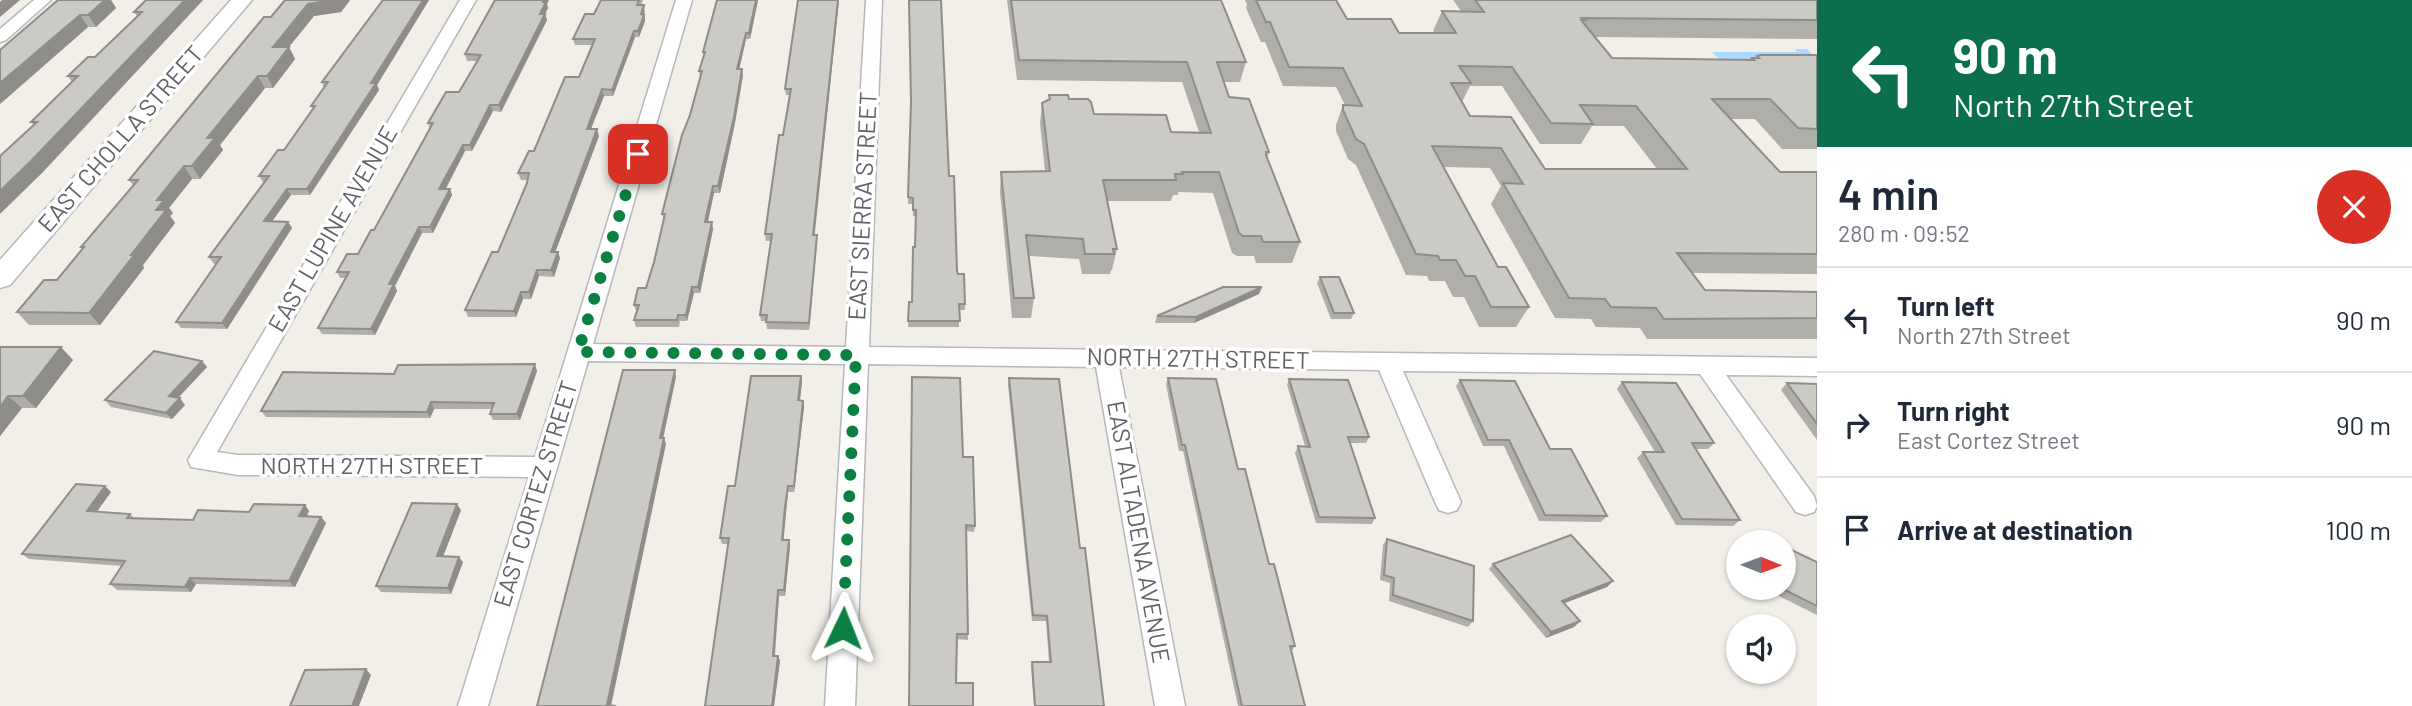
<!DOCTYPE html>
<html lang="en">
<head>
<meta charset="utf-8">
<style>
	:root { --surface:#fff; --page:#f6f6f7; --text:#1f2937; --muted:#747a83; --line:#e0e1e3 }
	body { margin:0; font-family:Barlow,sans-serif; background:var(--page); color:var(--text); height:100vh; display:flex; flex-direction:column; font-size:26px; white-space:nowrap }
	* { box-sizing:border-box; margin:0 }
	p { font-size:23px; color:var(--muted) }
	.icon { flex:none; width:38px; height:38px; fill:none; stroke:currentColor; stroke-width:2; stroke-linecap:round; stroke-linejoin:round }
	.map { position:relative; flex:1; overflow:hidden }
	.details { display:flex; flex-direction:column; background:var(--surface); width:595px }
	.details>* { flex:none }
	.guide { background:#0b6e4f; color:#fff; overflow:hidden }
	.needle { width:46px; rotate:91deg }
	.tools { position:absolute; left:1726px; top:530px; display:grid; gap:14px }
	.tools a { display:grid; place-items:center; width:70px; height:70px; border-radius:50%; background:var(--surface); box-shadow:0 2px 5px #0004; font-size:35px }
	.pin { position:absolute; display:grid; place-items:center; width:60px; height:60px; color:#fff; margin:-30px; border-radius:14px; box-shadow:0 4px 10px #0006 }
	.me { position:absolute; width:77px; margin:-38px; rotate:2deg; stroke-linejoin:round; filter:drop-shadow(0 0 5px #0008) }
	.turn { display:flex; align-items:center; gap:24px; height:147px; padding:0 21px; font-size:32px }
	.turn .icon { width:91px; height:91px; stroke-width:2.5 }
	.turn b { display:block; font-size:49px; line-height:60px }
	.round { display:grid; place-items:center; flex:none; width:74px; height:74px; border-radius:37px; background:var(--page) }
	.head { display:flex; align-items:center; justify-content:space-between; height:119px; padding:0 21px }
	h1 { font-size:42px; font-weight:600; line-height:52px }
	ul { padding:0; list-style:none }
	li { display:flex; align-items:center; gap:21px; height:105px; padding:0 21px; border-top:2px solid var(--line) }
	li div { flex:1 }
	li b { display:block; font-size:26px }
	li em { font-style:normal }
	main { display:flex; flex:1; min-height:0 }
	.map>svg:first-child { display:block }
	.water { fill:#aadaff }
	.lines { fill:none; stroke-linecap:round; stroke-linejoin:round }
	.minor-casing { stroke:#b5b8bc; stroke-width:3 }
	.tertiary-casing { stroke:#b5b8bc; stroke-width:3 }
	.minor { fill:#fff; fill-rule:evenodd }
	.tertiary { fill:#fff; fill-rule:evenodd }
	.wall { fill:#afaea9; fill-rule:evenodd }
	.shaded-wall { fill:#8f8d8a }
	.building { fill:#cccac5; stroke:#8f8d8a; stroke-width:2; fill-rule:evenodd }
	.route { stroke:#0b8043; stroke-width:12; stroke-dasharray:0 21.6 }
	.labels { text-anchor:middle; stroke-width:7; stroke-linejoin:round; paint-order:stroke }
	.street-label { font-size:24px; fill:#5f6368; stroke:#fff }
</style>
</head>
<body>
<main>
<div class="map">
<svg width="1817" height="706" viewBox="0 0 1817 706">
	<rect width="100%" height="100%" fill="#f1efe8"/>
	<path class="water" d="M1795,49H1807L1817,59L1720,60L1712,52H1797Z"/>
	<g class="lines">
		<defs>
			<g id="minor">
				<path d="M34,0H51L6,40L0,42V29Z"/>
				<path d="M460,0H476L217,452L238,455L535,457L676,0H692L593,344L846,347L866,0H882L869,347L1817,358V376L1726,375L1814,496L1817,506L1814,512L1805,515L1796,512L1700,374L1403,371L1461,502L1457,510L1448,513L1439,510L1435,502L1379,370L1119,367L1185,706H1155L1096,367L868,364L855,706H825L845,364L588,361L488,706H458L529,477L238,475L191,467L188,460Z"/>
			</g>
			<path id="tertiary" d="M231,0H252L10,285L0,288V260Z"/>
		</defs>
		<use href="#minor" class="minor-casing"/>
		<use href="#tertiary" class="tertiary-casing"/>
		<use href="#minor" class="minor"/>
		<use href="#tertiary" class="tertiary"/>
	</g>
	<g class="wall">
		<path d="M58,0H111L116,8L96,27H88L0,104V50Z"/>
		<path d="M146,0H203L41,174L34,125L31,122L72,82L68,76L95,57L137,16L134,12Z"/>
		<path d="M285,0H350L341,12L314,16L289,47L295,59L273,88H265L220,145L223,150L200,179H192L169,208L173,213L170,216L175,223L143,265L144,268L100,325H29L17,312L57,280L83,249L81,247L133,185L129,180Z"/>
		<path d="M383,0H429L377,85L379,90L310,195H291L272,221L288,222L292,228L227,329L181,328L176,322L217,264H214L209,257L264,182H263L259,176L284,150L313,110L311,106L324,88L322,82Z"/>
		<path d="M601,0H643L641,5H644L645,21L639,37H635L613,96H604L591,129L599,136L555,252L560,258L554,277L539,276L531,299H523L516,317H468L465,310L498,252L528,180H521L518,173L534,151L579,77L592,45H575L573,39L594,14Z"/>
		<path d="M758,0L750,39H746L739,69L743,75L735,123L720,193H714L708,222L713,229L700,293H694L687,321H680L679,327H636L634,320L637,311H636L634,305L646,288L654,262L664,220L662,214L700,76L699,71L703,57V52Z"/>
		<path d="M839,0L814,235L817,241L809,330L767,329L766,321H761L760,315L771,241H766L765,234L790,95H786L785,89Z"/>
		<path d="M1007,0H1221L1246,62L1240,82H1224L1229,97L1269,152L1267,159L1300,242L1292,263H1256L1254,256H1237L1232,253L1213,193L1178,192V195H1173L1171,201H1107L1117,249L1112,270H1111L1110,274H1082L1079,259L1029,256L1034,298L1031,318H1012L1000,192L1001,172L1045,171L1040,123L1042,103L1049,100V95L1069,99L1094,114L1171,132H1199L1182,82L1017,80Z"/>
		<path d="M1245,0H1336L1347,19L1399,33H1435L1433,31L1442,11H1461L1453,0H1817V39L1595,37L1612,58L1750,60L1752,58H1756L1757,56L1817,55V149H1782L1755,119H1731L1780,172H1817V274L1692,273L1705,290L1817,292V339H1647L1640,328L1596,327L1591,319L1555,318L1491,204L1501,186L1490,168L1443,167L1498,267L1529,307L1516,327H1479L1464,297H1453L1445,281H1429L1427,276L1406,275L1356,165L1348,159L1336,131V125L1343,105H1345L1336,87L1283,86L1265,42H1261L1246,8L1247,5ZM1470,86H1502L1540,144H1581L1592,126H1624L1657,169H1545L1470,116L1462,102Z"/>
		<path d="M547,4L548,8L545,14L547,20L501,112L493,111L472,151H465L446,189H450L452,195L433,233H422L395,286L397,291L375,335L322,334L318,328L346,278H340L337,272L358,254L374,230L430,129L428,123L459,92L477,61H467L465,54Z"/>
		<path d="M911,104L949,176L957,271L965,304V310H959V327H908L909,302H912L915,247L916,216H913V204H908Z"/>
		<path d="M1320,277L1354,313L1351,319H1331L1317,283Z"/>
		<path d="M1259,294L1194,323H1155L1157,316Z"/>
		<path d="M0,347L73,360L36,408H22L0,436Z"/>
		<path d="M202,361L207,367L178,398L185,405L172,419L111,407L105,400Z"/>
		<path d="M537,371L520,420H493L490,414L491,409H434L430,418L266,417L261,411L394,374Z"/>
		<path d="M1009,378L1080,548L1104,706H1034L1031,667L1032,662H1049L1046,621H1032L1008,385Z"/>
		<path d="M1168,378L1238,469L1295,646L1291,652L1305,706H1238L1183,451H1179L1166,384Z"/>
		<path d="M1289,379L1369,437L1366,443H1350L1375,518L1372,524L1316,523L1295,453L1298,446H1305L1287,385Z"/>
		<path d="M1460,380L1550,449L1607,516L1601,522L1539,521L1504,446H1483L1456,386Z"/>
		<path d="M802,382L800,400L803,401L804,407L794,492H788L783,540L790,546L785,596H779L775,656H778L780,661L774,706L728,544H722L720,538L735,486Z"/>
		<path d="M1622,382L1714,443L1708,449H1696L1740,520L1733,526L1676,525L1637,458L1643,452H1655L1617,389Z"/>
		<path d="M1787,383L1817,384V440L1781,390Z"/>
		<path d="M963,457L975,526L974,532L966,531L968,640L957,639L909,706Z"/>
		<path d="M111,492L97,511L130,514L134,518L193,520L305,505L309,511L307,516L326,523L295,587L196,584L191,592L117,590L110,584L122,566L29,559L22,554Z"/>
		<path d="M461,510L443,556L463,562L451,594L381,592L376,586Z"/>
		<path d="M1758,534L1776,542H1750L1751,540Z"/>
		<path d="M1387,539L1473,621L1468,627L1389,601L1390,583L1380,580L1383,545Z"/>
		<path d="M1817,562V615L1763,588H1783Z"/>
		<path d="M1493,564L1613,581L1607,587L1564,603L1580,621L1574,627L1546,638L1489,569Z"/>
	</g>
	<g class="shaded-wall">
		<path d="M2,0H20L0,17V2Z"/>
		<path d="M94,0H111L116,8L96,27L88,15Z"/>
		<path d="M185,0H203L41,174L0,214V191Z"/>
		<path d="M334,0H350L341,12L314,16L279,59L273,47L308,4Z"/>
		<path d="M423,0H429L377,85L379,90L310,195L307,189Z"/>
		<path d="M544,0H549L547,4L548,8L545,14L547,20L501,112L499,105Z"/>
		<path d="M756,0H758L750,39L749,33Z"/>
		<path d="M838,0H839L814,241L813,235Z"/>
		<path d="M644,5L645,21L639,37L638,31L641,14Z"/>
		<path d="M80,15L88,27L0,104V83Z"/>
		<path d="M634,31L635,37L613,96L612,90Z"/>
		<path d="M746,33V39L738,75L737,69Z"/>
		<path d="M289,47L295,59L273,88L267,76Z"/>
		<path d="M742,69L743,75L735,123L720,193L718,186Z"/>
		<path d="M258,76L265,88L220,145L223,150L200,179L192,166L207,138Z"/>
		<path d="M602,89L604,96L588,136L587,129Z"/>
		<path d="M490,105L493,111L472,151L470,145Z"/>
		<path d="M597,129L599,136L553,258L551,252Z"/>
		<path d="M463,145L465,151L442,195L439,189Z"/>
		<path d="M184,166L192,179L169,208L173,213L170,216L175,223L143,265L144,268L100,325L89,313L131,255L157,200Z"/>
		<path d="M713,186L714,193L706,229L705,222Z"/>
		<path d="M287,189L291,195L268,227L264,221Z"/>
		<path d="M450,189L452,195L433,233L430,227Z"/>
		<path d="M288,222L292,228L227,329L222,323Z"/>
		<path d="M712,222L713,229L700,293L698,287Z"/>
		<path d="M419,227L422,233L395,286L397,291L375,335L371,329L389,284Z"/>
		<path d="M817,235V241L809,330V323Z"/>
		<path d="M558,252L560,258L554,277L551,270Z"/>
		<path d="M537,270L539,276L531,299L529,292Z"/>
		<path d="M692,287L694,293L687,321L686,315Z"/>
		<path d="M1262,287L1259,294L1194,323L1196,317Z"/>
		<path d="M521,292L523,299L516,317L514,311Z"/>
		<path d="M61,347L73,360L36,408L23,396Z"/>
		<path d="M202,361L207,367L174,402L169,396Z"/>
		<path d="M535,364L537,371L520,420L517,414Z"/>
		<path d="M675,370L676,377L662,444L660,438Z"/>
		<path d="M801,376L802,382L799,407L798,400Z"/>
		<path d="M8,396L22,408L0,436V407Z"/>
		<path d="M180,398L185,405L172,419L166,413Z"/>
		<path d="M803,401L804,407L794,492V486Z"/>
		<path d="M431,402L434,409L430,418L427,412Z"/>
		<path d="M664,438L666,444L611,706H607Z"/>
		<path d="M105,486L111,492L93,517L87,511Z"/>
		<path d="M788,486V492L783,546L782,540Z"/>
		<path d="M457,504L461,510L441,562L437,556Z"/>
		<path d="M305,505L309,511L304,522L299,516Z"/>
		<path d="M321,517L326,523L295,587L289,581Z"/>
		<path d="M789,540L790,546L785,596L784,590Z"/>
		<path d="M459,557L463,562L451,594L448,588Z"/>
		<path d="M190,578L196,584L191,592L185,587Z"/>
		<path d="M1613,581L1607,587L1557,606L1562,601Z"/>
		<path d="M778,590L779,596L774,661L773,656Z"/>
		<path d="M1580,621L1574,627L1546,638L1551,632Z"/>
		<path d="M778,656L780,661L774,706H772Z"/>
		<path d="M366,669L371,675L359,706H352Z"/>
	</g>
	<g class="building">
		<path d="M58,0H105L88,15H80L0,83V50Z"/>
		<path d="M146,0H185L31,161L0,191V156L37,122H31L78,76H68L88,57H95L142,12H134Z"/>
		<path d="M285,0H334L308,4L273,47H289L267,76H258L207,138H215L192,166H184L157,200H164L156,210H166L131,255H134L89,313L17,312L44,280H57L84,247H81L138,180H129L264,17H271Z"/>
		<path d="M383,0H423L371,83H376L307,189H287L264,221L288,222L222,323L176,322L221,257H209L269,176H259L278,150H284L315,106H311L328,82H322Z"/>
		<path d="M495,0H544L543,2H546L540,14H545L499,105H490L470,145H463L439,189H450L430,227H419L389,284H394L371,329L318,328L349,272H337L347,254H358L371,230H374L433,123H428L446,92H459L481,55L465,54Z"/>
		<path d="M601,0H639L637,5H644L641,14L644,15L638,31H634L612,90L602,89L587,129H597L551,252H558L551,270H537L529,292H521L514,311L465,310L492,252H498L527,183L529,173H518L529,151H534L565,77H579L595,39H573L585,14H594Z"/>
		<path d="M717,0H756L749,33H746L737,69H742L734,117L718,186H713L705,222H712L698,287H692L686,315H678L677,320H634L639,305H634L638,288H646L654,262L665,214H662L682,135L690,115L702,71H699L705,52H703Z"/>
		<path d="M798,0H838L813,235H817L809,323L766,322L767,315H760L772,234H765L779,135H783L791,89H785Z"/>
		<path d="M909,0H941L949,176H954L957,271L958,274H964L965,304H959L960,321H908L909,302H912L913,247H915L916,210H913V198L908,197L911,102Z"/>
		<path d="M1011,0H1221L1246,62H1217L1229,97L1249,99L1269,152H1266V155L1300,242H1263L1261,236H1243L1239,233L1219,172H1182L1183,174H1175L1176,180H1103L1117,249H1113L1114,254H1085L1083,239L1026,235L1034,298H1014L1001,172L1050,171L1042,103L1050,99L1049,95H1068L1069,99H1088L1091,102L1094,114L1166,115L1171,132L1211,133L1187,62L1019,60Z"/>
		<path d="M1256,0H1336L1347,19H1391L1399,33H1456L1442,11L1484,12L1475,0H1817V20L1582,18L1585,20H1581L1612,58L1754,60L1752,58H1759L1757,56L1760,55H1817V129L1798,128L1770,99H1712L1780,172H1817V254L1677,253L1705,290L1817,292V318L1664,319L1656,308L1611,307L1605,299L1569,298L1503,183L1523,184L1501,148L1432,146L1498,267H1506L1529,307H1491L1475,276H1465L1456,260H1440L1438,256L1416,254L1364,144L1356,139L1343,110V105L1362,106L1343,68L1289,67L1270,22H1266ZM1459,66L1512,67L1551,123L1593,124L1580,105L1636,106L1687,169H1545L1511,117L1470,116L1451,83H1471Z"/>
		<path d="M1320,277H1339L1354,313H1334Z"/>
		<path d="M1223,287H1262L1196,317L1157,316Z"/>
		<path d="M0,347H61L23,396H8L0,407Z"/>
		<path d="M154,351L202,361L169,396L180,398L166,413L105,400Z"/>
		<path d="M535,364L517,414H490L494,403L431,402L427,412L261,411L283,372L394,374L398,365Z"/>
		<path d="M623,370H675L660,438H664L607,705L616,706H537Z"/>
		<path d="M751,376H801L798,400L803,401L794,486H788L785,507L782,540H789L784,590H778L773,656H778L772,706H705L729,538H720L728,486H735Z"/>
		<path d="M912,377L960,378L963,457H973L975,526L966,525L968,634H957L956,683H973V706H909Z"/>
		<path d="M1009,378L1059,379L1080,548H1085L1104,706H1035L1032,662H1051L1047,616L1033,615Z"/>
		<path d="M1168,378L1216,379L1238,469H1245L1269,564H1274L1295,646H1290L1305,706H1242L1185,445H1182Z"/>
		<path d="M1289,379L1348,380L1369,437H1348L1375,518L1319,517L1298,446L1310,447Z"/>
		<path d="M1460,380L1515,381L1550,449H1571L1607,516L1545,515L1509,440H1488Z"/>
		<path d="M1622,382L1676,383L1714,443H1692L1740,520L1682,519L1643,452H1664Z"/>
		<path d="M1787,383L1817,384V424Z"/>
		<path d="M76,484L105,486L87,511L130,514L127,518L193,520L198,510L249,512L254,504L305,505L299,516L321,517L289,581L190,578L185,587L110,584L125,561L22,554Z"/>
		<path d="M412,503L457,504L437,556L459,557L448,588L376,586Z"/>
		<path d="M1758,534L1776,542H1756Z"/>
		<path d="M1571,535L1613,581L1562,601L1580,621L1551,632L1493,564Z"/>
		<path d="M1387,539L1474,566L1473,621L1393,595L1394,578L1384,575Z"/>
		<path d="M1783,546L1817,562V606L1781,588H1783Z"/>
		<path d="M366,669L352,706H290L305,670Z"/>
	</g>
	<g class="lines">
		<path class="route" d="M638,154L578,352L856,355L843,628"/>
	</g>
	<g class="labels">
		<g class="street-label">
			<text transform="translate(121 139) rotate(-49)" y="8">EAST CHOLLA STREET</text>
			<text transform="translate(863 206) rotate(-87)" y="8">EAST SIERRA STREET</text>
			<text transform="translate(333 229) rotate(-60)" y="8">EAST LUPINE AVENUE</text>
			<text transform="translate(1198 359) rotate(1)" y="8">NORTH 27TH STREET</text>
			<text x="372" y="474">NORTH 27TH STREET</text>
			<text transform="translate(536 494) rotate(-73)" y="8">EAST CORTEZ STREET</text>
			<text transform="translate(1138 532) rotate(80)" y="8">EAST ALTADENA AVENUE</text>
		</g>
	</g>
</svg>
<div class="tools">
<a><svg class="needle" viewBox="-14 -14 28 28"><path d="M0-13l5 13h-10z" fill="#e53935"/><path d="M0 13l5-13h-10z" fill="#747a83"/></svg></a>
<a><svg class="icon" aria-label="sound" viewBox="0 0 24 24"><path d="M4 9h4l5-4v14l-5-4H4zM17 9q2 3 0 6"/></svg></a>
</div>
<div class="pin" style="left:638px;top:154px;background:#d93025"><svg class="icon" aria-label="arrive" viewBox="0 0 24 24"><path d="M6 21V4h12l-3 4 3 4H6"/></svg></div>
<svg class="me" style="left:843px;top:628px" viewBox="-20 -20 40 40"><path d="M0-17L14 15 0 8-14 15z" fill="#0b8043" stroke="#fff" stroke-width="4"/></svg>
</div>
<section class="details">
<div class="guide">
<div class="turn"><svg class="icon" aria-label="left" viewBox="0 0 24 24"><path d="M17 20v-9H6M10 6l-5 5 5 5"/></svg><div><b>90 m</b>North 27th Street</div></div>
</div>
<div class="head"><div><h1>4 min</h1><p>280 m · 09:52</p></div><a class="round" style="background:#d93025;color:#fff"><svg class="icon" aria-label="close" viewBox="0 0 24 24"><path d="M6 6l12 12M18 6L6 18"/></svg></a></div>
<ul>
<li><svg class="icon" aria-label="left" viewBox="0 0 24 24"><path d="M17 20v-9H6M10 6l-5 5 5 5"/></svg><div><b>Turn left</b><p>North 27th Street</p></div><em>90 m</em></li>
<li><svg class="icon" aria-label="right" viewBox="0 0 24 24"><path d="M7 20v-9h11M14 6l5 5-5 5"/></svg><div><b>Turn right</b><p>East Cortez Street</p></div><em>90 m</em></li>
<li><svg class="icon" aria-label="arrive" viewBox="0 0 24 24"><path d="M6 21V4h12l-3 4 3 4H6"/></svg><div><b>Arrive at destination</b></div><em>100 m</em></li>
</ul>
</section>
</main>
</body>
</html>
